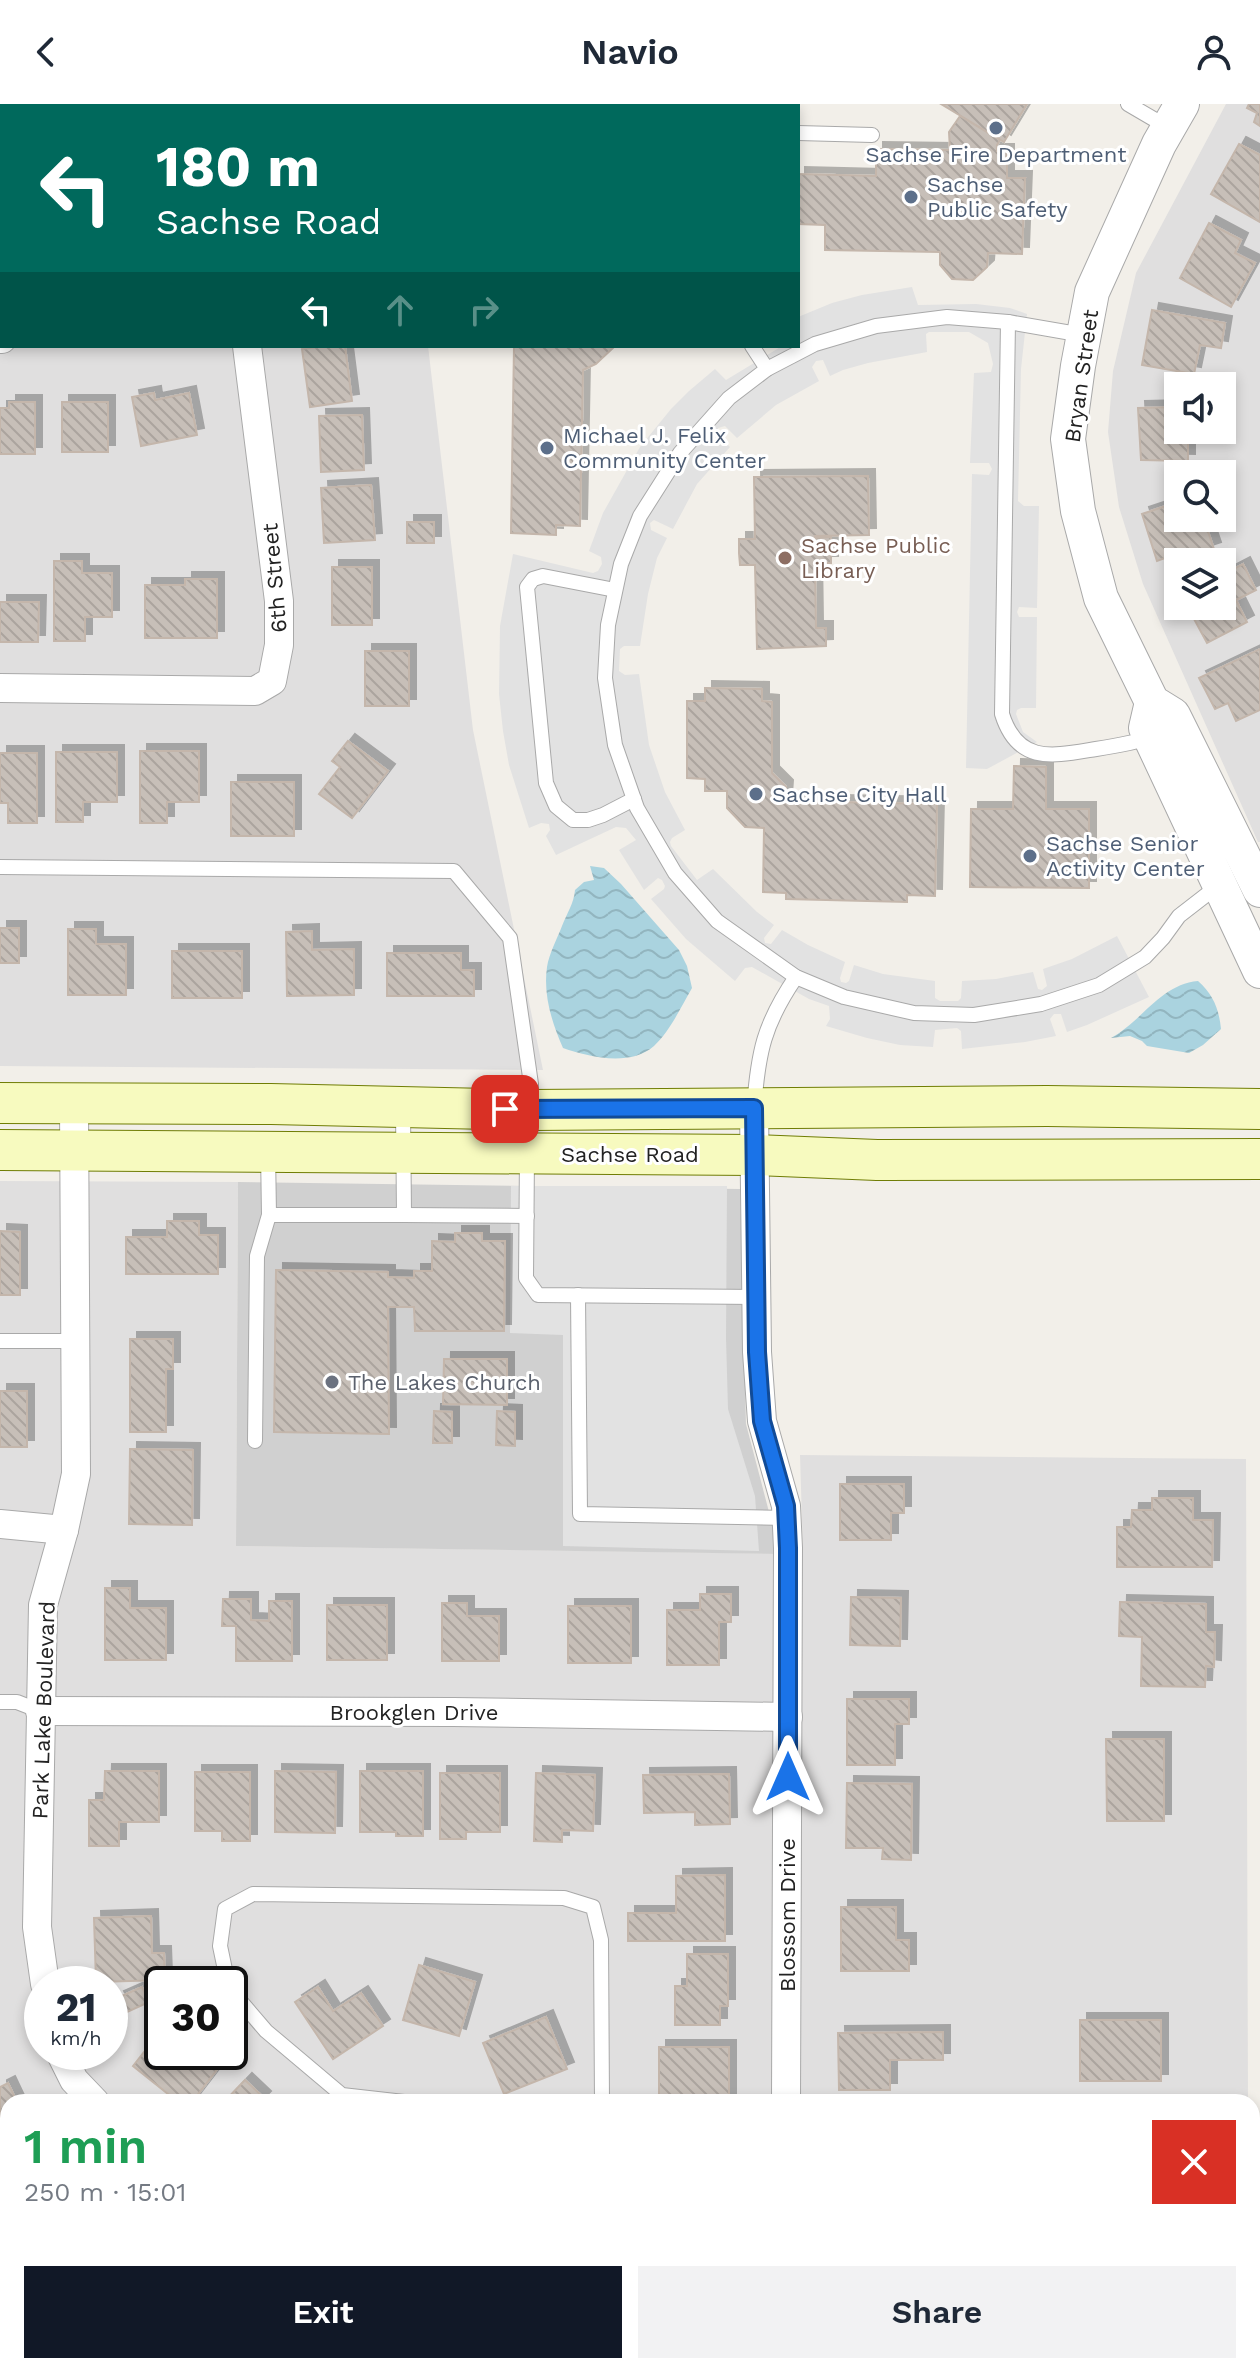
<!DOCTYPE html>
<html lang="en">
<head>
<meta charset="utf-8">
<style>
	:root { --surface:#fff; --page:#f2f2f3; --text:#1f2937; --muted:#747a83; --accent:#111827 }
	body { margin:0; font-family:"Work Sans",sans-serif; background:var(--page); color:var(--text); height:100vh; display:flex; flex-direction:column; font-size:30px; white-space:nowrap }
	* { box-sizing:border-box; margin:0 }
	p { font-size:26px; color:var(--muted) }
	.icon { flex:none; width:44px; height:44px; fill:none; stroke:currentColor; stroke-width:2; stroke-linecap:round; stroke-linejoin:round }
	.map { position:relative; flex:1; overflow:hidden }
	.panel { position:absolute; left:0px; top:1990px; width:1260px; height:280px; display:flex; flex-direction:column; background:var(--surface); border-radius:24px 24px 0 0; box-shadow:0 4px 12px #0003 }
	.panel>* { flex:none }
	.top-card { position:absolute; left:0px; top:0px; width:800px; height:244px; box-shadow:0 4px 12px #0003; background:#00695c; color:#fff; overflow:hidden }
	.tools { position:absolute; left:1164px; top:268px; display:grid; gap:16px }
	.tools a { display:grid; place-items:center; width:72px; height:72px; border-radius:0px; background:var(--surface); box-shadow:0 4px 12px #0003; font-size:40px }
	.speed { position:absolute; left:24px; top:1862px; display:flex; gap:16px; font-size:40px; font-weight:700; text-align:center }
	.speed>* { display:grid; place-content:center; width:104px; height:104px; border-radius:50%; background:var(--surface); box-shadow:0 4px 12px #0003; line-height:1 }
	.speed small { font-size:20px; font-weight:400 }
	.speed .limit { border:4px solid #111; border-radius:12px; background:#fff; color:#111 }
	.pin { position:absolute; display:grid; place-items:center; width:68px; height:68px; color:#fff; margin:-34px; border-radius:16px; box-shadow:0 4px 12px #0006 }
	.me { position:absolute; width:88px; margin:-44px; rotate:0deg; stroke-linejoin:round; filter:drop-shadow(0 0 6px #0008) }
	.turn { display:flex; align-items:center; gap:28px; height:168px; padding:0 24px; font-size:36px }
	.turn .icon { width:104px; height:104px; stroke-width:2.5 }
	.turn b { display:block; font-size:56px; line-height:68px }
	.lanes { display:flex; align-items:center; height:76px; padding:0 24px; background:#0003; justify-content:center; gap:40px; direction:ltr }
	.lanes .off { opacity:.35 }
	.round { display:grid; place-items:center; flex:none; width:84px; height:84px; border-radius:0px; background:var(--page) }
	.summary { display:flex; align-items:center; justify-content:space-between; height:136px; padding:0 24px }
	h1 { font-size:48px; font-weight:600; line-height:60px; color:#1e9e55 }
	.action { display:flex; gap:16px; margin-top:auto; padding:16px 24px }
	.action a { flex:1; height:92px; border-radius:0px; background:var(--accent); color:#fff; font-size:32px; font-weight:600; line-height:92px; text-align:center }
	.action a+a { background:var(--page); color:var(--text) }
	header { display:flex; justify-content:space-between; align-items:center; height:104px; padding:0 24px; background:var(--surface); font-size:36px; font-weight:600 }
	.map>svg:first-child { display:block }
	.residential { fill:#e0dfdf; fill-rule:evenodd }
	.religious { fill:#d0d0d0 }
	.parking { fill:#e2e2e2 }
	.water { fill:url(#water-waves) }
	.building { fill:url(#building-back-hatch); stroke:#c4b6ab; stroke-width:2; filter:url(#shadow) }
	.lines { fill:none; stroke-linecap:round; stroke-linejoin:round }
	.service-casing { stroke:#a9a9a9; stroke-width:16 }
	.minor-casing { stroke:#a9a9a9; stroke-width:30 }
	.tertiary-casing { stroke:#a9a9a9; stroke-width:36 }
	.secondary-casing { stroke:#707d05; stroke-width:42 }
	.service { stroke:#fff; stroke-width:14 }
	.minor { stroke:#fff; stroke-width:28 }
	.tertiary { stroke:#fff; stroke-width:34 }
	.secondary { stroke:#f7fabf; stroke-width:40 }
	.route-casing { stroke:#114b97; stroke-width:20 }
	.route { stroke:#1a73e8; stroke-width:14 }
	.service-dot { fill:#5c6f8a; stroke:#fff; stroke-width:3 }
	.education-dot { fill:#8d6e63; stroke:#fff; stroke-width:3 }
	.worship-dot { fill:#6b7280; stroke:#fff; stroke-width:3 }
	.labels { text-anchor:middle; stroke-width:6; stroke-linejoin:round; paint-order:stroke }
	.service-label { font-size:22px; fill:#4e5e75; stroke:#fff; text-anchor:start }
	.street-label { font-size:22px; fill:#222; stroke:#fff }
	.education-label { font-size:22px; fill:#785e54; stroke:#fff; text-anchor:start }
	.worship-label { font-size:22px; fill:#5b616d; stroke:#fff; text-anchor:start }
</style>
</head>
<body>
<header><svg class="icon" aria-label="back" viewBox="0 0 24 24"><path d="M15 5l-7 7 7 7"/></svg>Navio<svg class="icon" aria-label="person" viewBox="0 0 24 24"><circle cx="12" cy="8" r="4"/><path d="M4 21q1-7 8-7t8 7"/></svg></header>
<div class="map">
<svg width="1260" height="2270" viewBox="0 0 1260 2270">
	<defs>
		<pattern id="water-waves" width="16" height="10" patternUnits="userSpaceOnUse" patternTransform="scale(2)"><rect width="16" height="10" fill="#aad3df"/><path d="M0 5q4-4 8 0t8 0" fill="none" stroke="#92b5bf"/></pattern>
		<pattern id="building-back-hatch" width="6" height="6" patternUnits="userSpaceOnUse" patternTransform="scale(2)"><rect width="6" height="6" fill="#c7bfb8"/><path d="M-1 5l2 2M0 0l6 6M5-1l2 2" fill="none" stroke="#aba49e"/></pattern>
		<filter id="shadow"><feDropShadow dx="7" dy="-7" stdDeviation="0" flood-color="#0004"/></filter>
	</defs>
	<rect width="100%" height="100%" fill="#f2efe9"/>
	<g class="residential">
		<path d="M0,0H540L539,2H2V242H428L473,626L543,966L0,962Z"/>
		<path d="M1226,0H1260V738H1258L1143,480L1119,403L1108,328L1113,267L1136,169ZM1178,282H1222V326H1178ZM1178,370H1222V414H1178ZM1178,458H1222V502H1178Z"/>
		<path d="M0,1077L238,1078L236,1442L803,1450L800,1351L1246,1355L1248,1998H8V2262H1250V2270H0ZM42,1880H110V1948H42ZM162,1880H230V1948H162Z"/>
	</g>
	<path class="religious" d="M238,1078L740,1085L746,1320L780,1450L236,1442Z"/>
	<g class="parking">
		<path d="M912,183L918,201L976,200L1010,204L1027,210L1021,265L1018,397L1024,402H1039L1037,504L1019,503L1017,508L1019,513H1037L1036,604H1021L1017,606L1016,610L1023,628L1037,638L987,665L966,664L972,370L989,371L992,365L989,359H970L974,269L991,268L993,260L988,239L969,228H929L926,230L927,248L868,259L843,266L830,272L823,256L816,257L812,263L819,277L776,301L737,334L725,322L718,324V331L730,343L697,380L673,425L654,416L650,419L651,426L667,434L657,454L648,490L640,542H624L620,545L619,567L625,571L639,570L649,641L665,688L685,726L672,734L670,738L671,742L697,776L713,765L757,808L774,821L764,834L765,839L771,840L782,826L808,841L845,858L840,874L841,878L846,879L849,877L854,861L883,870L935,877V894L940,897H958L961,894L962,877L996,875L1033,868L1038,885L1042,886L1047,882L1043,865L1072,855L1117,832L1149,893L1087,921L1067,928L1061,910H1054L1050,915L1056,932L1025,938L962,945L961,927L957,924L935,926L933,943L900,941L867,934L826,922L830,915L829,902L809,895L752,863L745,864L735,877L686,835L651,795L664,785L665,782L662,776L658,774L644,786L619,746L636,736L626,724L616,723L556,751L546,732L550,726L549,720L541,719L529,724L509,661L503,627L499,590L500,522L513,450L593,469L598,467L602,460L601,453L589,447L603,409L640,343L671,305L689,287L715,265L726,276L782,242H798V213L832,199L862,191Z"/>
		<path d="M511,1082H727L726,1234L728,1305L755,1392L759,1447L563,1442V1231L510,1229Z"/>
	</g>
	<g class="water">
		<path d="M590,762L604,764L621,780L679,846L687,862L692,884C681,903 670,927 654,942C630,963 589,953 563,944C552,919 543,891 547,863C549,850 557,835 562,822C567,809 574,799 575,786L584,778L594,776Z"/>
		<path d="M1198,877C1213,890 1219,905 1221,925L1203,941L1189,949L1147,942L1142,937L1130,932L1111,934C1141,918 1161,880 1198,877Z"/>
	</g>
	<g class="building">
		<rect x="105" y="0" width="44" height="2"/>
		<path d="M174,0H225L224,2H177Z"/>
		<path d="M941,0H1027L1004,38Z"/>
		<path d="M1249,0H1260V22L1254,18L1257,9L1247,4Z"/>
		<path d="M960,12L1000,36L997,41V47H1007V74H1025L1022,150L988,149L987,163L973,176L952,175L940,161V148L825,146V121L798,120V70L876,72V45L950,46L949,28Z"/>
		<path d="M1239,40L1260,51V118L1211,90Z"/>
		<rect x="0" y="102" width="2" height="73"/>
		<path d="M1209,119L1241,136L1235,149L1255,159L1231,203L1180,174Z"/>
		<path d="M1152,206L1225,219L1221,244L1200,241L1194,270L1142,261Z"/>
		<path d="M326,242H345L352,297L310,303L302,245Z"/>
		<path d="M514,242H615L596,260L583,266L580,422L556,421V431L511,429Z"/>
		<path d="M154,289L155,296L189,289L197,331L141,342L132,293Z"/>
		<path d="M9,298H35V350H0V304H9Z"/>
		<rect x="62" y="298" width="46" height="50"/>
		<path d="M1178,303V326H1209V330L1188,332V357L1141,356L1138,304Z"/>
		<path d="M362,311L364,366L321,368L319,312Z"/>
		<path d="M868,372L869,431L815,432V434L831,433V459H815L816,524H826V542L757,545L755,461H740L739,449V435H755L754,373Z"/>
		<path d="M371,381L375,436L324,439L321,384Z"/>
		<path d="M1178,398V414H1210L1204,416L1214,445L1175,458L1173,451L1157,457L1142,410Z"/>
		<rect x="407" y="418" width="27" height="21"/>
		<path d="M54,457H82V469H112V513H85V537H54Z"/>
		<path d="M1243,460L1256,486L1236,496L1247,518L1207,539L1187,502H1222V471Z"/>
		<rect x="332" y="463" width="40" height="58"/>
		<path d="M185,475H217V534H145V481H185Z"/>
		<path d="M0,498H39L38,538H0Z"/>
		<path d="M1260,545V606L1236,617L1228,599L1215,605L1199,574Z"/>
		<rect x="365" y="547" width="44" height="55"/>
		<path d="M705,584L762,585V597L772,598V669L786,683L785,697L937,700L935,792L907,791V798L786,795V789L763,788L764,724L745,723L727,704V687H705V675L687,674V597H705Z"/>
		<path d="M348,637L388,667L352,714L319,690L340,663L332,657Z"/>
		<path d="M140,647H199V698H167V719H140Z"/>
		<path d="M56,648H117V698H83V718H56Z"/>
		<path d="M0,649H37V719H8V699H0Z"/>
		<path d="M1014,662L1046,663V705H1089V784L970,783L971,705H1013Z"/>
		<rect x="231" y="678" width="63" height="54"/>
		<rect x="0" y="824" width="19" height="35"/>
		<path d="M68,825H96V840H126V891H68Z"/>
		<path d="M312,827V846L354,845V891L287,892L286,828Z"/>
		<rect x="172" y="847" width="70" height="47"/>
		<path d="M387,849H461V866H474V892H387Z"/>
		<path d="M167,1117H199V1131H218V1170H126V1133H167Z"/>
		<path d="M0,1127L20,1128V1191H0Z"/>
		<path d="M455,1129H482V1137H505L504,1227H415L414,1203H388L389,1330L274,1328L276,1166L388,1168V1173L414,1174V1167H432V1137L455,1138Z"/>
		<path d="M130,1235H173V1265H166V1328H130Z"/>
		<path d="M444,1255H507V1301L443,1300Z"/>
		<rect x="0" y="1287" width="27" height="56"/>
		<path d="M434,1307L452,1308V1339H433Z"/>
		<path d="M497,1307L515,1308V1342L496,1341Z"/>
		<path d="M130,1345L193,1346L192,1421L129,1420Z"/>
		<path d="M840,1380H904V1409H891V1436H840Z"/>
		<path d="M1152,1394H1193V1416H1213L1212,1463H1117V1423H1131L1132,1406H1152Z"/>
		<path d="M105,1484H130V1504H166V1556H105Z"/>
		<path d="M700,1490H731V1518H719V1561H667V1506H700Z"/>
		<path d="M851,1493L901,1494L900,1542L850,1541Z"/>
		<path d="M223,1495H251V1516L269,1517V1497H292V1557H236V1522H222Z"/>
		<path d="M1120,1498L1206,1500V1528H1215L1214,1563L1206,1562L1205,1583L1141,1582L1142,1533L1119,1532Z"/>
		<path d="M442,1499H467V1512H499V1557H442Z"/>
		<rect x="327" y="1501" width="60" height="55"/>
		<rect x="568" y="1502" width="63" height="57"/>
		<path d="M847,1595H909V1620H895V1661H847Z"/>
		<path d="M1106,1635H1164V1717H1107Z"/>
		<path d="M105,1667H159V1718H119V1742H89V1696H104Z"/>
		<path d="M275,1667L336,1668L335,1729L275,1728Z"/>
		<path d="M360,1667H423V1732H396V1728H360Z"/>
		<path d="M195,1668H250V1737H222V1727H195Z"/>
		<path d="M440,1669H500V1728H466V1735H440Z"/>
		<path d="M536,1669L595,1671L593,1727L562,1726V1738L534,1737Z"/>
		<path d="M729,1670L730,1720L695,1721V1708L644,1709L643,1671Z"/>
		<path d="M847,1679L912,1680L911,1756L882,1755L883,1744H846Z"/>
		<path d="M725,1771V1837H628V1809H676V1772Z"/>
		<path d="M841,1803H896V1836H909V1867H841Z"/>
		<path d="M151,1812L152,1849H164L165,1876L96,1878L94,1814Z"/>
		<path d="M687,1850H728V1902H720V1921H675V1882H687Z"/>
		<path d="M419,1861L475,1878L459,1932L403,1916Z"/>
		<path d="M142,1883L149,1898L125,1909L117,1894Z"/>
		<path d="M318,1883L333,1907L361,1889L383,1922L333,1955L295,1898Z"/>
		<path d="M546,1913L567,1965L504,1990L483,1939Z"/>
		<rect x="1080" y="1916" width="81" height="61"/>
		<path d="M162,1925V1948H200L219,1963L192,1998H178L133,1962Z"/>
		<path d="M943,1928V1956H890V1986H839L838,1929Z"/>
		<rect x="659" y="1943" width="70" height="55"/>
		<path d="M245,1976L264,1994L260,1998H224Z"/>
		<path d="M8,1979L17,1998H8V2043L0,2047V1983Z"/>
		<path d="M0,2240L8,2248V2262H22L30,2270H0Z"/>
		<path d="M224,2262H278L286,2270H232Z"/>
		<rect x="839" y="2262" width="76" height="8"/>
	</g>
	<g class="lines">
		<defs>
			<g id="service">
				<path d="M1128,0L1169,24"/>
				<path d="M720,2L721,0"/>
				<path d="M798,29L872,31"/>
				<path d="M1008,218L1002,610C1018,661 1053,652 1096,645C1115,642 1134,639 1152,633"/>
				<path d="M1083,231L1008,218L947,213L876,222L815,240L767,265L729,294L680,349L640,412L621,460L608,521L605,574L615,641L637,704L675,769L717,817L796,873L844,893L914,909L974,911L1041,900L1099,881L1145,853L1163,834L1179,812L1219,781"/>
				<path d="M752,242L767,265"/>
				<path d="M615,486L543,472L533,475L527,483L546,679L556,702L573,716H588L603,711L634,695"/>
				<path d="M0,763L454,767L510,834L531,980V1003"/>
				<path d="M754,1004C758,948 764,920 796,873"/>
				<path d="M527,1050L526,1174L538,1191L757,1193"/>
				<path d="M269,1111H404L403,1006"/>
				<path d="M404,1111L527,1112"/>
				<path d="M578,1191L580,1410L787,1414"/>
				<path d="M0,1237H76"/>
				<path d="M255,1337L257,1152L269,1111L268,1048"/>
				<path d="M0,1598H17L40,1607"/>
				<path d="M228,1880L220,1842L225,1805L253,1790L564,1794L593,1803L601,1836L602,1998"/>
				<path d="M230,1885L266,1927L342,1991L404,1998"/>
				<path d="M0,2162L8,2170"/>
				<path d="M110,2262L119,2270"/>
				<path d="M604,2262V2270"/>
			</g>
			<g id="minor">
				<path d="M389,0L392,2"/>
				<path d="M298,2L300,0"/>
				<path d="M0,235H2"/>
				<path d="M0,584L255,587L272,577L279,541V497L247,242"/>
				<path d="M754,1004L757,1248L762,1317L786,1402L788,1444L786,1998"/>
				<path d="M0,1420L64,1426"/>
				<path d="M40,1607L453,1608L788,1613"/>
				<path d="M45,1880L37,1823L43,1501L64,1426L76,1370L74,1000"/>
				<path d="M60,1948L74,1976L95,1998"/>
				<path d="M381,2262L394,2270"/>
				<path d="M784,2270V2262"/>
			</g>
			<g id="tertiary">
				<path d="M1182,0L1159,40L1092,188L1078,262L1068,335L1078,407L1101,494L1152,598L1173,611L1260,786"/>
				<path d="M1152,598L1146,624L1260,867"/>
			</g>
			<g id="secondary">
				<path d="M0,999L271,1000L531,1006L1047,1002L1260,1005"/>
				<path d="M0,1046L755,1051L877,1056L1260,1055"/>
			</g>
		</defs>
		<use href="#service" class="service-casing"/>
		<use href="#minor" class="minor-casing"/>
		<use href="#tertiary" class="tertiary-casing"/>
		<use href="#secondary" class="secondary-casing"/>
		<use href="#service" class="service"/>
		<use href="#minor" class="minor"/>
		<use href="#tertiary" class="tertiary"/>
		<use href="#secondary" class="secondary"/>
	</g>
	<g class="lines">
		<defs>
			<path id="route" d="M505,1005L754,1004L757,1248L762,1317L786,1402L788,1444V1673"/>
		</defs>
		<use href="#route" class="route-casing"/>
		<use href="#route" class="route"/>
	</g>
	<g class="service-dot">
		<circle cx="996" cy="24" r="8"/>
		<circle cx="911" cy="93" r="8"/>
		<circle cx="547" cy="344" r="8"/>
		<circle cx="756" cy="690" r="8"/>
		<circle cx="1030" cy="752" r="8"/>
	</g>
	<circle class="education-dot" cx="785" cy="454" r="8"/>
	<circle class="worship-dot" cx="332" cy="1278" r="8"/>
	<g class="labels">
		<g class="service-label">
			<text x="996" y="58" text-anchor="middle">Sachse Fire Department</text>
			<text x="927" y="88">Sachse<tspan x="927" dy="25">Public Safety</tspan></text>
			<text x="563" y="339">Michael J. Felix<tspan x="563" dy="25">Community Center</tspan></text>
			<text x="772" y="698">Sachse City Hall</text>
			<text x="1046" y="747">Sachse Senior<tspan x="1046" dy="25">Activity Center</tspan></text>
		</g>
		<g class="street-label">
			<text transform="translate(1081 272) rotate(-82)" y="8">Bryan Street</text>
			<text transform="translate(274 474) rotate(-95)" y="8">6th Street</text>
			<text x="630" y="1058">Sachse Road</text>
			<text transform="translate(43 1606) rotate(-88)" y="8">Park Lake Boulevard</text>
			<text x="414" y="1616">Brookglen Drive</text>
			<text transform="translate(787 1811) rotate(-90)" y="8">Blossom Drive</text>
		</g>
		<g class="education-label">
			<text x="801" y="449">Sachse Public<tspan x="801" dy="25">Library</tspan></text>
		</g>
		<g class="worship-label">
			<text x="348" y="1286">The Lakes Church</text>
		</g>
	</g>
</svg>
<div class="tools">
<a><svg class="icon" aria-label="sound" viewBox="0 0 24 24"><path d="M4 9h4l5-4v14l-5-4H4zM17 9q2 3 0 6"/></svg></a>
<a><svg class="icon" aria-label="search" viewBox="0 0 24 24"><circle cx="10" cy="10" r="6"/><path d="M15 15l6 6"/></svg></a>
<a><svg class="icon" aria-label="layers" viewBox="0 0 24 24"><path d="M12 4l9 5-9 5-9-5zM3 14l9 5 9-5"/></svg></a>
</div>
<div class="speed"><div>21<small>km/h</small></div><div class="limit">30</div></div>
<div class="pin" style="left:505px;top:1005px;background:#d93025"><svg class="icon" aria-label="arrive" viewBox="0 0 24 24"><path d="M6 21V4h12l-3 4 3 4H6"/></svg></div>
<svg class="me" style="left:788px;top:1673px" viewBox="-20 -20 40 40"><path d="M0-17L14 15 0 8-14 15z" fill="#1a73e8" stroke="#fff" stroke-width="4"/></svg>
<div class="top-card">
<div class="turn"><svg class="icon" aria-label="left" viewBox="0 0 24 24"><path d="M17 20v-9H6M10 6l-5 5 5 5"/></svg><div><b>180 m</b>Sachse Road</div></div>
<div class="lanes"><svg class="icon" aria-label="left" viewBox="0 0 24 24"><path d="M17 20v-9H6M10 6l-5 5 5 5"/></svg><svg class="icon off" aria-label="ahead" viewBox="0 0 24 24"><path d="M12 20V5M6 11l6-6 6 6"/></svg><svg class="icon off" aria-label="right" viewBox="0 0 24 24"><path d="M7 20v-9h11M14 6l5 5-5 5"/></svg></div>
</div>
<section class="panel">
<div class="summary"><div><h1>1 min</h1><p>250 m · 15:01</p></div><a class="round" style="background:#d93025;color:#fff"><svg class="icon" aria-label="close" viewBox="0 0 24 24"><path d="M6 6l12 12M18 6L6 18"/></svg></a></div>
<div class="action"><a>Exit</a><a>Share</a></div>
</section>
</div>
</body>
</html>
